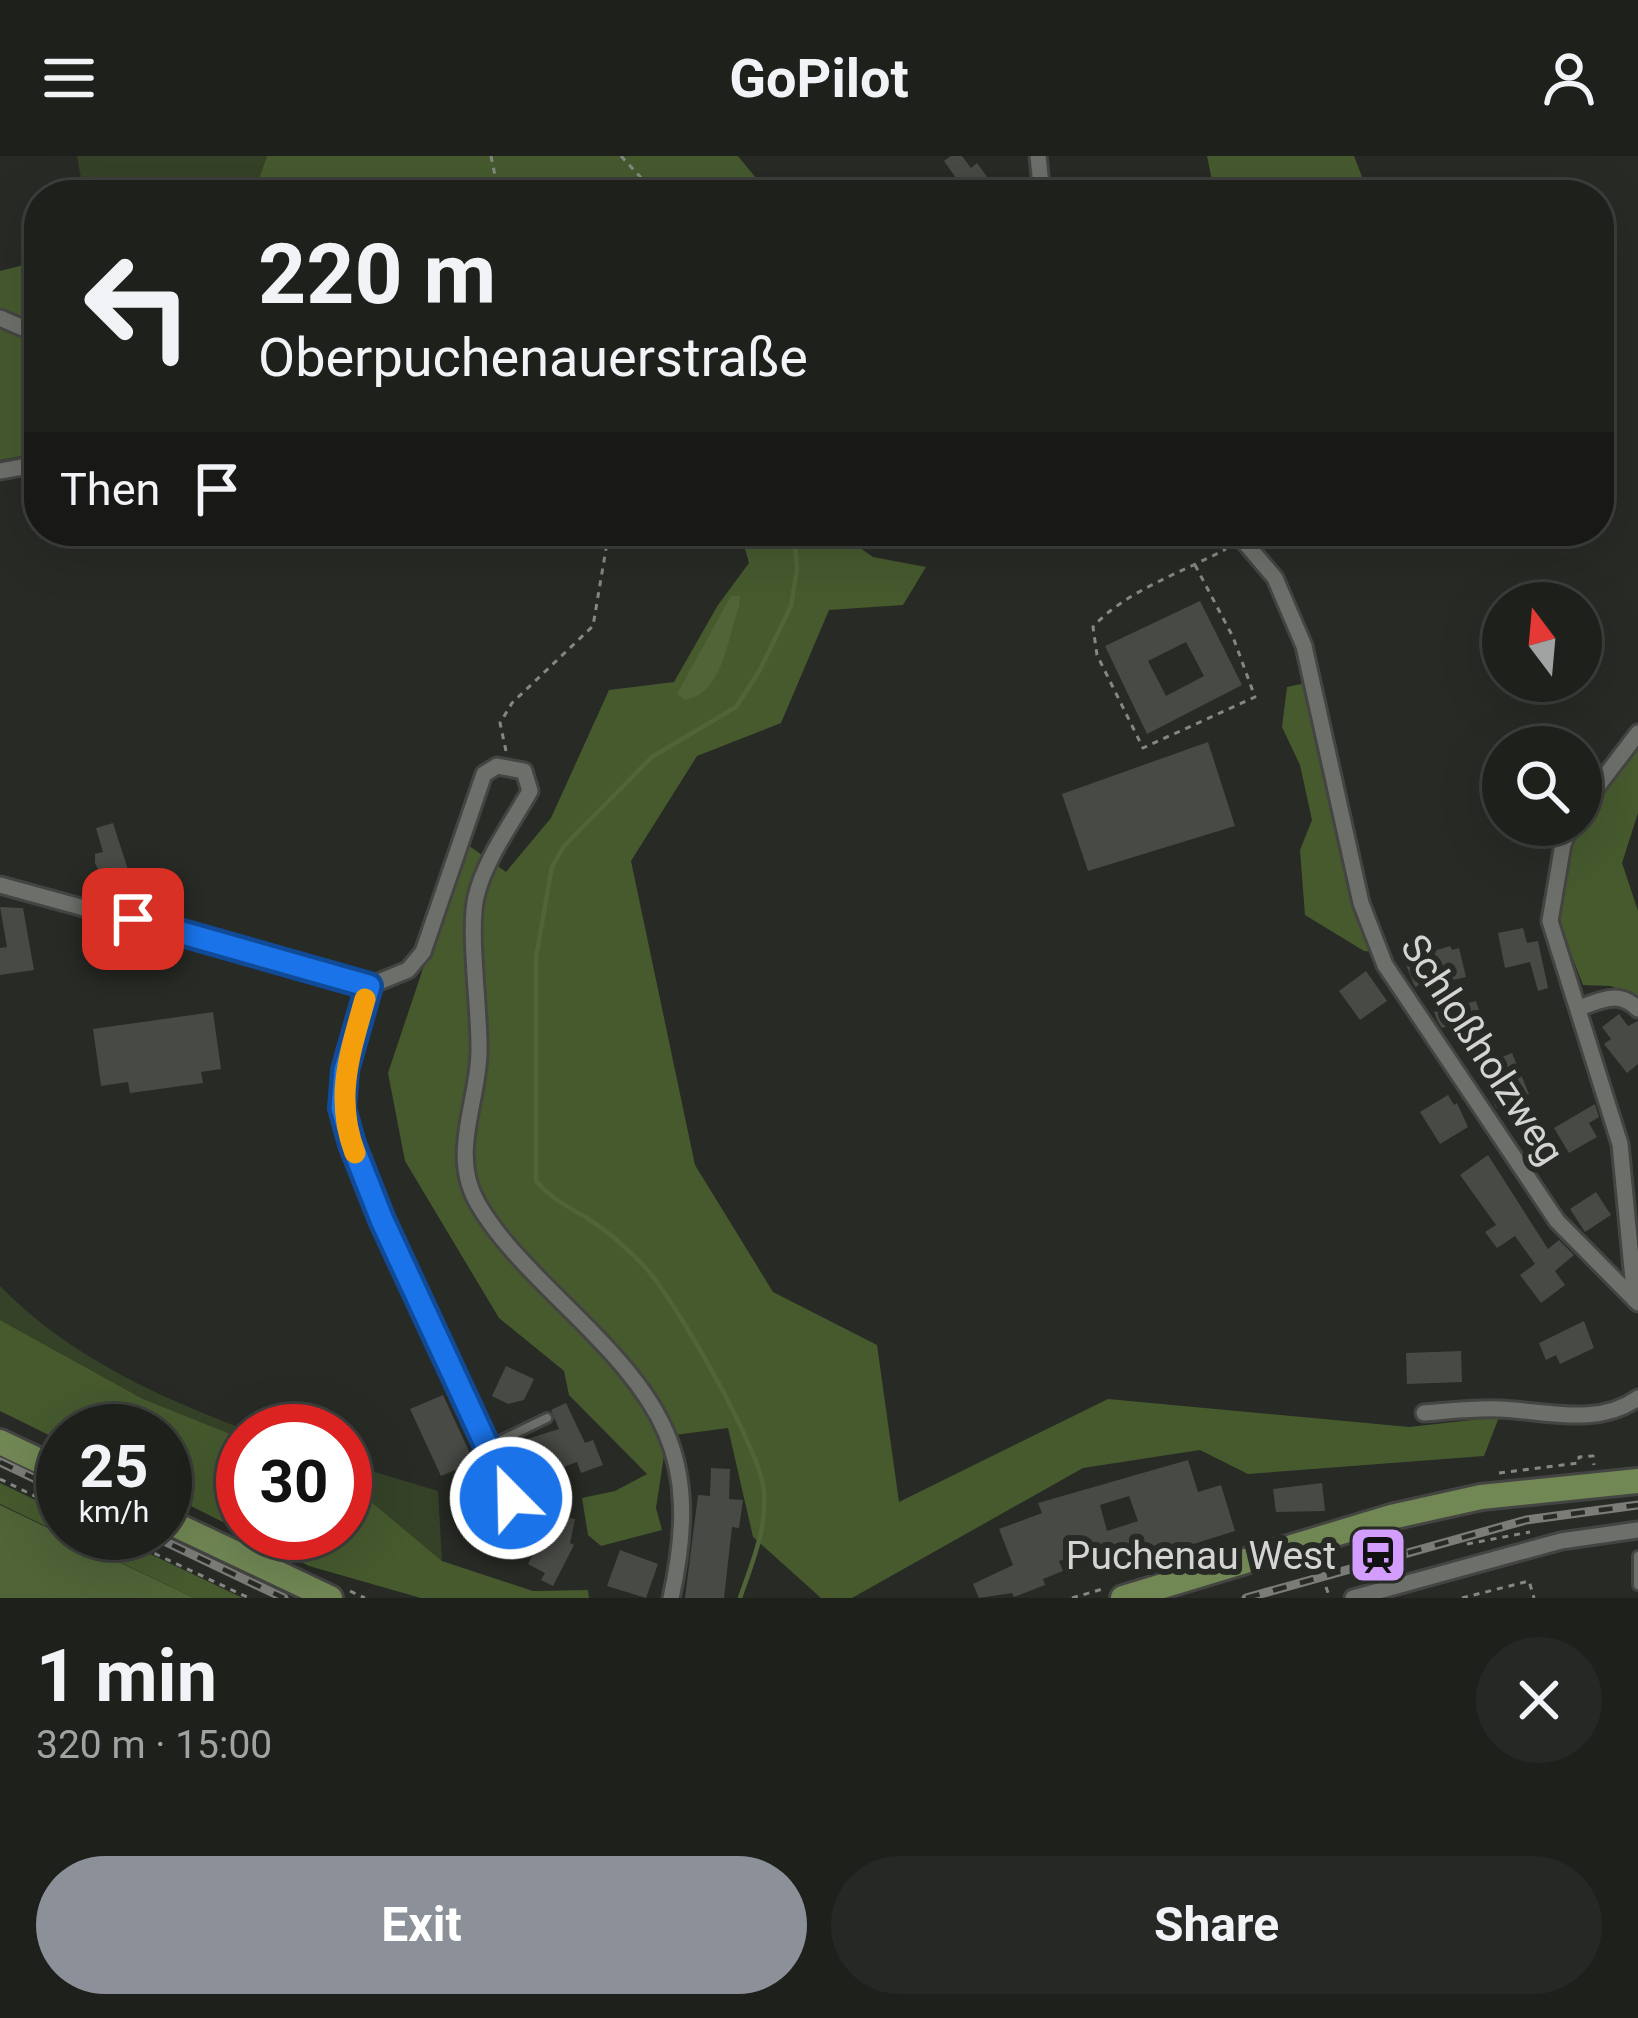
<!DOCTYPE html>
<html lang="en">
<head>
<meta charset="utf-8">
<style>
	:root { --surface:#1e201c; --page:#262825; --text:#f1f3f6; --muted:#a1a3a3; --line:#3c3e3b; --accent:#8c9099 }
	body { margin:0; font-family:Roboto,sans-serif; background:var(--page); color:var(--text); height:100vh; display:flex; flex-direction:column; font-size:45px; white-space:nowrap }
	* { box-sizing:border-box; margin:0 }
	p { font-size:39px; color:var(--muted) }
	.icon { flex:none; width:66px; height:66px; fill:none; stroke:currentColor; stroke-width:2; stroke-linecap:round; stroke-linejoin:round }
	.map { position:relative; height:1442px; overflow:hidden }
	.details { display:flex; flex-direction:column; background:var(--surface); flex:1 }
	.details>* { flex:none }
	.top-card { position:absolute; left:24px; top:24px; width:1590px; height:366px; border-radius:48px; box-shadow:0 12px 48px #0002,0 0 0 3px var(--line); background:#1e201c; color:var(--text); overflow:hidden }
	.needle { width:78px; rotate:344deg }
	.buttons { position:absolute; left:1482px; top:426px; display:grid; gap:24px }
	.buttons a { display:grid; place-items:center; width:120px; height:120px; border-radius:50%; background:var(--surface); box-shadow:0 12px 48px #0002,0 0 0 3px var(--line); font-size:60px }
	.speed { position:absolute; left:36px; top:1248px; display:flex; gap:24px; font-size:60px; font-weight:700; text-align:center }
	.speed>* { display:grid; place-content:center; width:156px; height:156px; border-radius:50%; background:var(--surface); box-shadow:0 12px 48px #0002,0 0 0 3px var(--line); line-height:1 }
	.speed small { font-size:30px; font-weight:400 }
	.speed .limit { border:18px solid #d22; background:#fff; color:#111 }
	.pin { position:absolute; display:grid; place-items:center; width:102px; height:102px; color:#fff; margin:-51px; border-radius:24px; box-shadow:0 6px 18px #0006 }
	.me { position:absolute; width:132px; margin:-66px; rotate:337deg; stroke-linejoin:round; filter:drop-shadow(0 0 9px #0008) }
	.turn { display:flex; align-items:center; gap:42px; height:252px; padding:0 36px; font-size:54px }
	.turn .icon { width:156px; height:156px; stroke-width:2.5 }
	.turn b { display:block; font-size:84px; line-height:102px }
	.then { display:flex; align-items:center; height:114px; padding:0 36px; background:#0003; gap:24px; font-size:45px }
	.round { display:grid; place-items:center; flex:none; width:126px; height:126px; border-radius:63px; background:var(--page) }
	.head { display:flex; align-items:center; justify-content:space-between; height:204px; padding:0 36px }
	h1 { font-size:72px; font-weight:700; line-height:90px }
	.button { display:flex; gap:24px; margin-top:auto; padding:24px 36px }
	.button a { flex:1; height:138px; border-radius:72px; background:var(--accent); color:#fff; font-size:48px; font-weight:700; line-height:138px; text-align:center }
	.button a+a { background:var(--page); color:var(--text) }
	header { display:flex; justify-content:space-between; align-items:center; height:156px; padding:0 36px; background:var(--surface); font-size:54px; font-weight:700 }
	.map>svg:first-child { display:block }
	.green { fill:#354227 }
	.forest { fill:#465a2e }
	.water { fill:#506438 }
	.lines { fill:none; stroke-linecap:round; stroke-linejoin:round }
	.stream { stroke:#506438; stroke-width:4.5 }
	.building { fill:#484a45; fill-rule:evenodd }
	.lane-casing { stroke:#444542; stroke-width:14 }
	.street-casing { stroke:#444542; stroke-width:21 }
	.primary-casing { stroke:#444542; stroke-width:30 }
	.path { stroke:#858783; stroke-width:3; stroke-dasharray:6 6; stroke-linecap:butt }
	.lane { stroke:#6d706a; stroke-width:8 }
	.street { stroke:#6d706a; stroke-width:15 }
	.primary { stroke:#718754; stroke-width:24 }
	.rail-casing { stroke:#7b7c78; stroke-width:9 }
	.rail { stroke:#282a25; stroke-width:4.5; stroke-dasharray:14; stroke-linecap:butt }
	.route-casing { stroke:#114b97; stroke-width:30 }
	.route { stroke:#1a73e8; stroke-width:21 }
	.slow { stroke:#f59e0b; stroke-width:21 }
	.labels { text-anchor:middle; stroke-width:12; stroke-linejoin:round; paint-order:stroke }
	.street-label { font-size:39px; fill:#d4d5d2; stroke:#282a25 }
	.poi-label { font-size:39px; fill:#d4d5d2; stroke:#282a25; text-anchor:end }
</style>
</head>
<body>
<header><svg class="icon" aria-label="menu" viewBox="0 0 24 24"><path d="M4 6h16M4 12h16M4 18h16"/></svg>GoPilot<svg class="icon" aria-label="person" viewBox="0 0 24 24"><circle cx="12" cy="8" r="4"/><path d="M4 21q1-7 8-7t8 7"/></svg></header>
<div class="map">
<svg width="1638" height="1442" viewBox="0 0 1638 1442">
	<rect width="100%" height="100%" fill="#282a25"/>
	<g class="green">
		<path d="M77,0H267L253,39H84Z"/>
		<path d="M0,1130C68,1200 158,1241 249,1275H243V1283L143,1243L0,1164Z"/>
		<path d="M345,1307L438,1335L442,1405L345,1324Z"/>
	</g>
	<g class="forest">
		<path d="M267,0H738L770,39H253Z"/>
		<path d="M1207,0H1354L1369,39H1215Z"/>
		<path d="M39,105V297L0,304V115Z"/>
		<path d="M740,375H836L873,401L926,411L903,449L829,454L781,567L697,600L631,705L695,1009L773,1136L877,1189L899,1346L1108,1243L1409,1271L1499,1261L1484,1300L1248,1318L1200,1294L1083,1312L852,1442H821L753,1381L728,1272L667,1280L656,1352L662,1374L601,1390L588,1379L582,1342L615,1335L647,1318L569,1239L564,1215L499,1162L405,1005L388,917L465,687L506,716L551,662L609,534L674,526L718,449L749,407Z"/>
		<path d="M1306,527L1376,796L1364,795L1305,759L1300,694L1312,664L1300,609L1282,571L1287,531Z"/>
		<path d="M1638,588V657L1622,707L1638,755V842L1611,830L1583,829L1558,764L1569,690L1584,658Z"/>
		<path d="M0,1164L143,1243L243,1283V1376L165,1337V1275H63V1286L0,1255Z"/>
		<path d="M345,1324L442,1405L533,1435L588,1434L589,1442H421L309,1410L244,1377H345Z"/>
		<path d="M0,1327L63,1357V1377H106L243,1442H194L0,1348Z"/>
	</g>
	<g class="water">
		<path d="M731,440H740L739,451C727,482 724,537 685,544L677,538Z"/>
		<path d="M0,1349L194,1442H0Z"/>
	</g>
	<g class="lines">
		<path class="stream" d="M740,1442C752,1407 767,1373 764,1335C761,1294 674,1141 643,1109C628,1093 606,1074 587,1062C567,1050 551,1043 536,1025V801L552,711L564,690L652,601L736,551L760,514L791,450L797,413L794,375"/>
	</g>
	<g class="building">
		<path d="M951,0H962L971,12L977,7L993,29L979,39H934L956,22L944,5Z"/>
		<path d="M1200,445L1242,529L1147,578L1105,490ZM1186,486L1204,520L1166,540L1148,505Z"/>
		<path d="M1208,586L1235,670L1088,715L1062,638Z"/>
		<path d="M113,667L130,720L105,728L95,707V698L103,696L96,672Z"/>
		<path d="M0,751L23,752L34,814L0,819V792L7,791Z"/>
		<path d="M1523,772L1527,787L1538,785L1548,832L1538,835L1530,806L1505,812L1498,777Z"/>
		<path d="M1450,790L1452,794L1459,792L1466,821L1449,825L1447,817L1415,831L1404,804Z"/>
		<path d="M1366,815L1387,845L1360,864L1339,835Z"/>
		<path d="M1476,845L1483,867L1460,875L1457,867L1442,872L1438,866L1434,856Z"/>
		<path d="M213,856L221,913L201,916L203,927L130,937L128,926L101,930L93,873Z"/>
		<path d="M1619,858L1628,870L1638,865V908L1627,917L1604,888L1611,883L1602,871Z"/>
		<path d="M1512,897L1529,938L1496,952L1484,925L1491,922L1485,908Z"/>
		<path d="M1448,939L1454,949L1457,947L1468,971L1440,988L1420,956Z"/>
		<path d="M1595,948L1599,961L1589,967L1597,981L1569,997L1554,972Z"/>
		<path d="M1488,999L1548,1093L1559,1084L1574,1099L1555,1115L1565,1129L1541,1147L1520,1119L1535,1108L1515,1080L1497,1092L1485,1076L1496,1069L1460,1019Z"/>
		<path d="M1596,1036L1611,1059L1585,1076L1570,1053Z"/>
		<path d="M1584,1165L1594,1192L1560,1208L1556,1199L1546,1204L1539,1187Z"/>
		<path d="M1461,1195L1462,1226L1407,1228L1406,1197Z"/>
		<path d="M506,1210L534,1223L524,1244L508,1248L492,1240Z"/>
		<path d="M443,1239L474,1306L441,1320L410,1253Z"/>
		<path d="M566,1247L585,1287L593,1284L603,1309L581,1317L577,1306L553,1315L556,1321L529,1332L527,1326L519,1329L508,1302L516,1299L514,1287L559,1273L551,1254Z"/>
		<path d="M1188,1304L1198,1336L1221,1329L1235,1375L1149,1402L1146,1392L1128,1397L1125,1388L1059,1405L1063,1415L1043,1423L1045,1429L1014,1441L1012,1437L979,1442L973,1428L1013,1409L999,1373L1042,1357L1038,1347ZM1129,1340L1138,1365L1107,1375L1100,1349Z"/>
		<path d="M711,1312L730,1313L729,1343L743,1344L739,1372L732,1371L724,1442H685L698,1339L710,1340Z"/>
		<path d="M1322,1327L1325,1355L1276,1356L1273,1333Z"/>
		<path d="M549,1358L575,1363L570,1387L574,1389L553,1430L541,1424L545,1417L528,1408L547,1371Z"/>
		<path d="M493,1360L504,1384L487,1392L476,1387L469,1371Z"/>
		<path d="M620,1394L658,1408L646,1442L607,1430Z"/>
	</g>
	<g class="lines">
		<defs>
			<g id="lane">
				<path d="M489,1290L547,1262"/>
				<path d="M1638,1400V1429"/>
			</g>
			<g id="street">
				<path d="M1038,0L1042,39"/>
				<path d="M0,162L39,179"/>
				<path d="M0,315L39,308"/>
				<path d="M1235,375L1275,422L1304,490L1361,747L1385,809L1557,1065L1638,1147"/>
				<path d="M1581,652L1638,577"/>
				<path d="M1571,669L1563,688L1550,765L1620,988L1635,1144"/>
				<path d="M0,729L369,830L408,814L423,796L484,618L497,610L524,615L530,635C512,667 484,705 476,741C468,776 480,855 479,896C478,948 449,998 478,1048C499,1084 532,1116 561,1145C662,1244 703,1297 671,1442"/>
				<path d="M369,830L345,914L342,952L352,988L382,1064L511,1342"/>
				<path d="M1579,852C1601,844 1619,834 1638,853"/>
				<path d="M1424,1257C1449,1255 1474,1252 1500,1253C1547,1255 1597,1271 1638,1242"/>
				<path d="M1353,1442L1561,1385L1638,1374"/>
			</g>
			<g id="primary">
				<path d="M0,1286L63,1316"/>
				<path d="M165,1364L330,1442"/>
				<path d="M1123,1442L1391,1361L1481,1341L1638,1325"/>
			</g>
		</defs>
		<use href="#lane" class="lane-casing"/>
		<use href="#street" class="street-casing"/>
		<use href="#primary" class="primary-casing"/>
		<g class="path">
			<path d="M491,0L499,39"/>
			<path d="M621,0L657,39"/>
			<path d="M1195,409L1233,481L1255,541L1143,592L1097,499L1093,471C1125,435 1183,416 1226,393"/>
			<path d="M506,595L500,567L512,547L593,470L609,375"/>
			<path d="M1499,1317L1579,1307V1301L1593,1300L1594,1309"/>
			<path d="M0,1323L63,1354"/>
			<path d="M111,1377L249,1442"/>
			<path d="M1467,1388L1530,1376"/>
			<path d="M1326,1431L1330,1442"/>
			<path d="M350,1435L365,1442"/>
			<path d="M1072,1442L1106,1432"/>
			<path d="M1462,1442L1529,1425L1534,1442"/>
		</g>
		<use href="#lane" class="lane"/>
		<use href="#street" class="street"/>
		<use href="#primary" class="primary"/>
		<defs>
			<g id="rail">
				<path d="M0,1306L63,1336"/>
				<path d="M147,1377L284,1442"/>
				<path d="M1246,1442L1526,1364L1638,1349"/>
			</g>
		</defs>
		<use href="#rail" class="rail-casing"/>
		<use href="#rail" class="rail"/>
	</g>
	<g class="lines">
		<defs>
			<path id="route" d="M133,763L369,830L345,914L342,952L352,988L382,1064L511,1342"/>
		</defs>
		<use href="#route" class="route-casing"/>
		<use href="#route" class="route"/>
		<path class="slow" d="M355,997C334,942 350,897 365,843"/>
	</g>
	<defs>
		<symbol id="station-square" viewBox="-11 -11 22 22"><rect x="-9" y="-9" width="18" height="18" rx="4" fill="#d29dfd" stroke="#282a25"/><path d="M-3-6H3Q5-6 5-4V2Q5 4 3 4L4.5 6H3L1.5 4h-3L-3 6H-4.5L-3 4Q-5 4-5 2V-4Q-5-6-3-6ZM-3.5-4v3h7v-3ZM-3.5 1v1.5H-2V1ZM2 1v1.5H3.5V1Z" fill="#111"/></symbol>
	</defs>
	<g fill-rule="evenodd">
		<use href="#station-square" x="1345" y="1366" width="66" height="66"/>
	</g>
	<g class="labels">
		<g class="street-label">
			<text transform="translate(1483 893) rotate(57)" y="14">Schloßholzweg</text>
		</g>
		<g class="poi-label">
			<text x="1336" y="1413">Puchenau West</text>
		</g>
	</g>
</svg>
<div class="buttons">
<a><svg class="needle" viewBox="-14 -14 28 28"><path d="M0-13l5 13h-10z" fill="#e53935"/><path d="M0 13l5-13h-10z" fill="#a1a3a3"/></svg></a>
<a><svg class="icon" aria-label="search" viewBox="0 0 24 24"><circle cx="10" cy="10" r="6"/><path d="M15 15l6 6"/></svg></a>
</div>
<div class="speed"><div>25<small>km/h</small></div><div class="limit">30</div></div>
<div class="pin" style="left:133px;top:763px;background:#d93025"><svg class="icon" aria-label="arrive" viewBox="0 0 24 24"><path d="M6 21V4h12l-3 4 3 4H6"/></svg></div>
<svg class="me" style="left:511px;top:1342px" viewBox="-20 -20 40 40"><circle r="17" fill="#1a73e8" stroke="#fff" stroke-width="3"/><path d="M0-11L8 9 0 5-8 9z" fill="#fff"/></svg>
<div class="top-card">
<div class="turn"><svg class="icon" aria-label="left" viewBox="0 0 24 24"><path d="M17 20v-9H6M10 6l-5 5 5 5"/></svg><div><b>220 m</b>Oberpuchenauerstraße</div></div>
<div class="then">Then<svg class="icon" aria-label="arrive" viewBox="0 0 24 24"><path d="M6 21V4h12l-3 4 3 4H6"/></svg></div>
</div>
</div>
<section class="details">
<div class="head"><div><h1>1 min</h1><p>320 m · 15:00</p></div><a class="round"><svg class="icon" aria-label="close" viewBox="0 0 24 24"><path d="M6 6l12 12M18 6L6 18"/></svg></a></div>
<div class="button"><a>Exit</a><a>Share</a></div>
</section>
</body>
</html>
